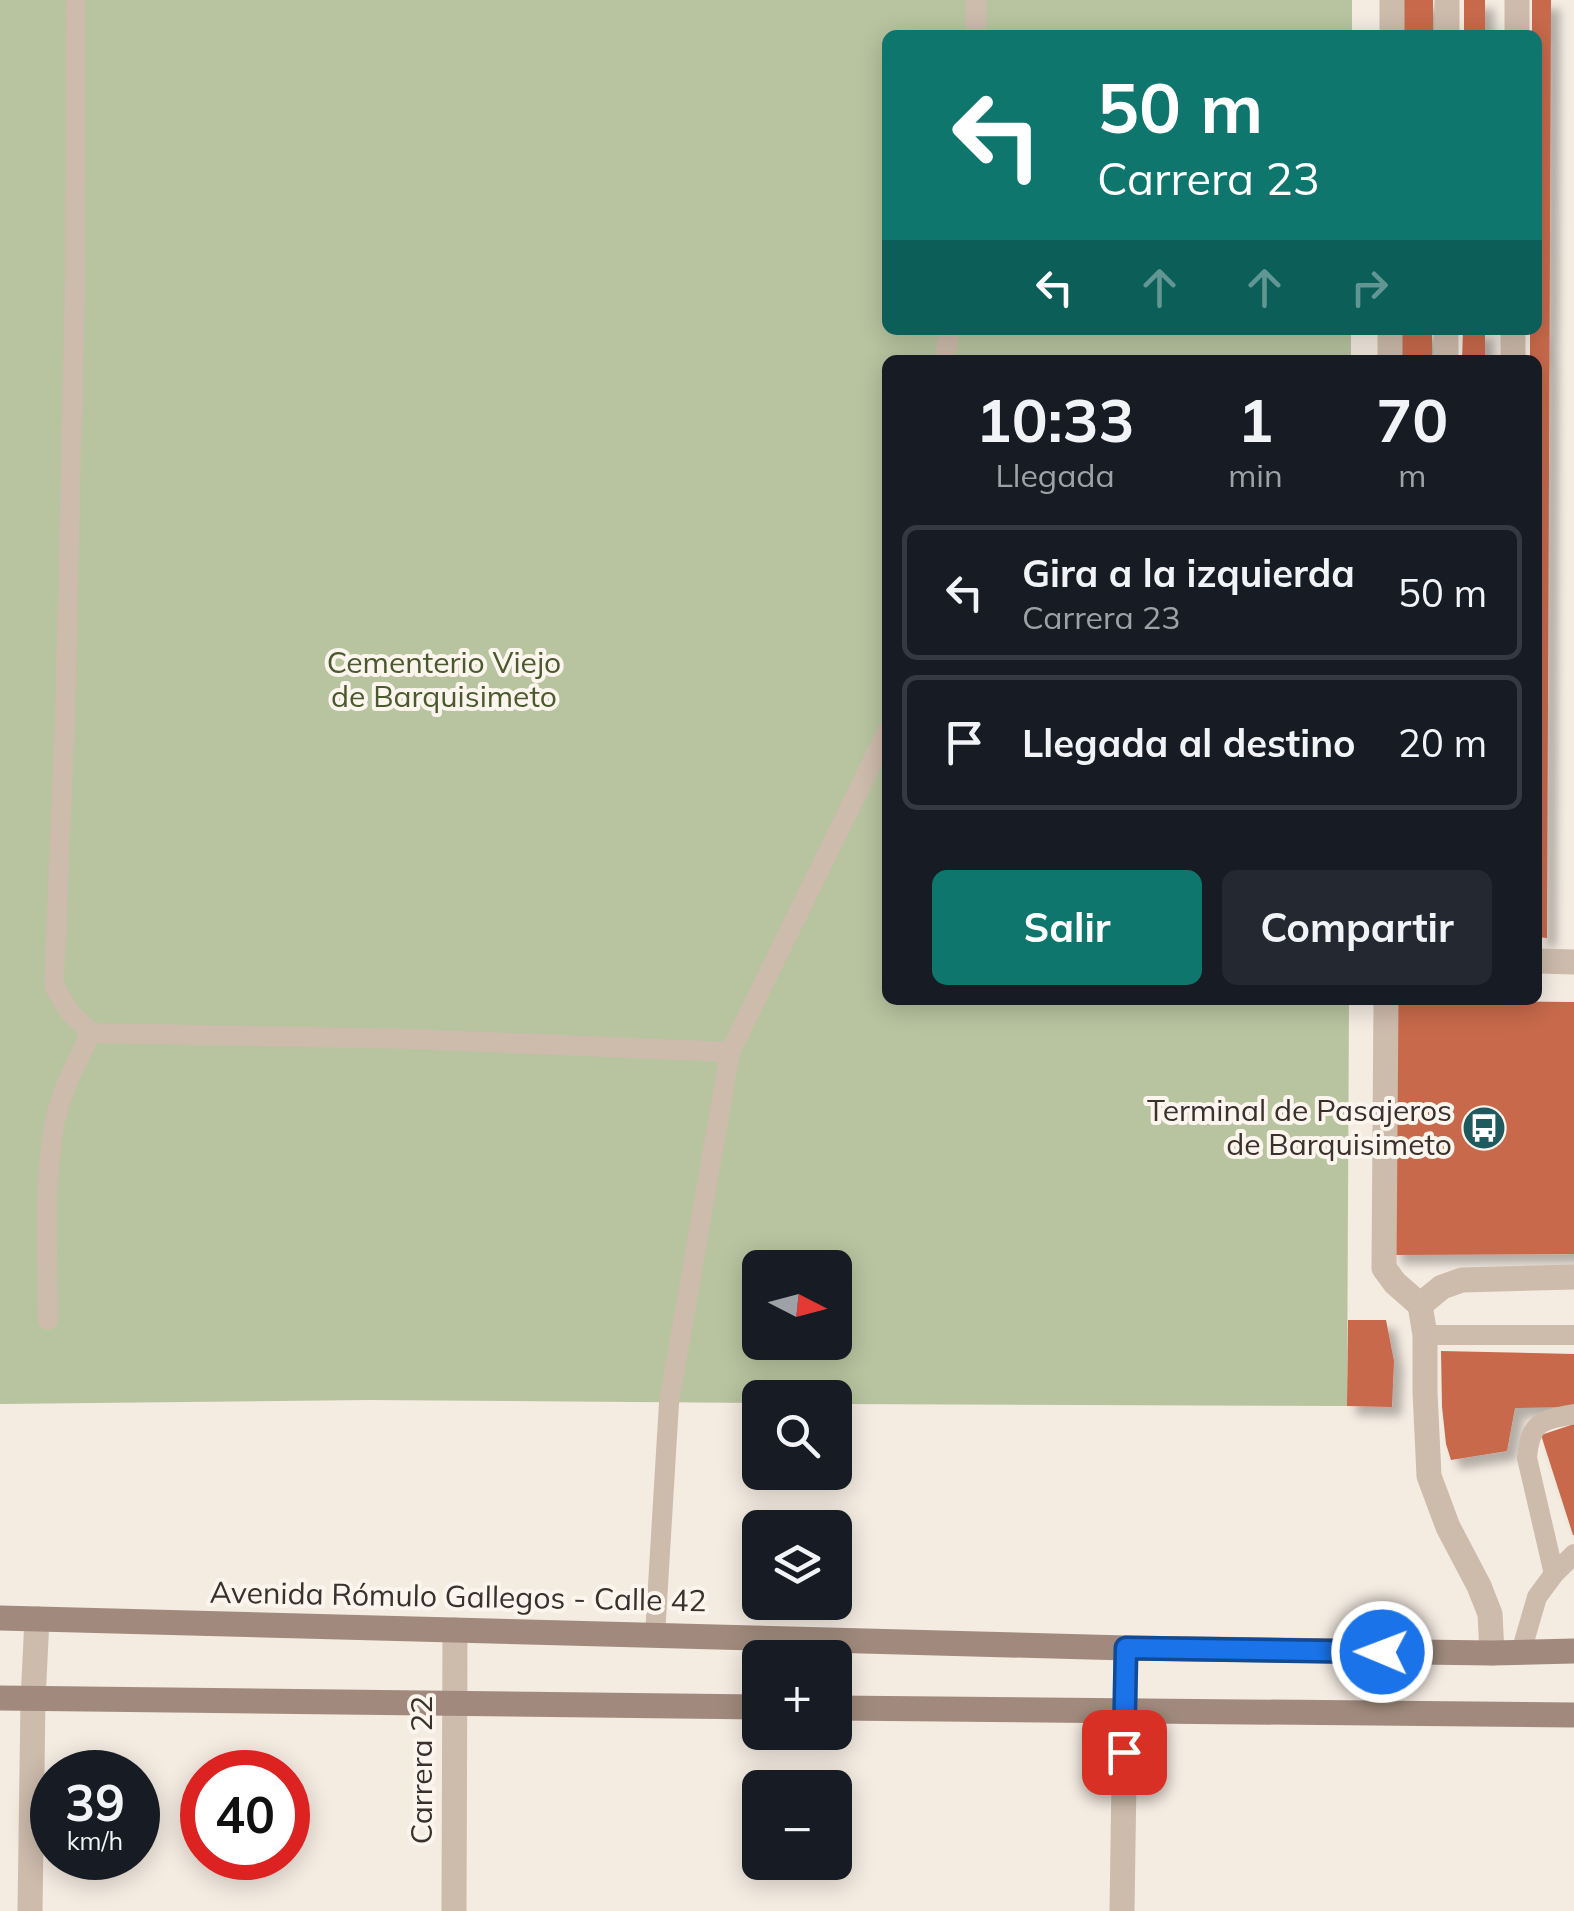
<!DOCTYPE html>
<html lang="es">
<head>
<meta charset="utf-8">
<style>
	:root { --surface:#171b24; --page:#242831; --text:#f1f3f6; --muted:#9ea1a6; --line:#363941; --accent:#0f766e }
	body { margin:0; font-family:Mulish,sans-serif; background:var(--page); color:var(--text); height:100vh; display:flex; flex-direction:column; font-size:38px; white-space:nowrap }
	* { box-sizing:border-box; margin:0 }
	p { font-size:32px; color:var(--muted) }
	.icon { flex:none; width:55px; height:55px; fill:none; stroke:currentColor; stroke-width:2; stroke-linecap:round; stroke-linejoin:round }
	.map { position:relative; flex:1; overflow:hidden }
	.sheet { position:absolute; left:882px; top:355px; width:660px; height:650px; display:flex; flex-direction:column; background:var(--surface); border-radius:15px; box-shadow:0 5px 25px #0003 }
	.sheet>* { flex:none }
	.guide { position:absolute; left:882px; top:30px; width:660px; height:305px; border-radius:15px; box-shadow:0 5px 25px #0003; background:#0f766e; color:#fff; overflow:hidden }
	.needle { width:65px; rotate:96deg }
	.fabs { position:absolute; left:742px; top:1250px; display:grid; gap:20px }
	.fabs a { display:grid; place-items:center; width:110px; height:110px; border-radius:15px; background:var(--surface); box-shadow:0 5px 25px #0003; font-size:50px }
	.speed { position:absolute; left:30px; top:1750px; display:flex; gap:20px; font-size:50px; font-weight:700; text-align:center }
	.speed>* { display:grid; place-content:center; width:130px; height:130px; border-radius:50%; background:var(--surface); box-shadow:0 5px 25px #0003; line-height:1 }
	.speed small { font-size:25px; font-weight:400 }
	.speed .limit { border:15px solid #d22; background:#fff; color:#111 }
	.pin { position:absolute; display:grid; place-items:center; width:85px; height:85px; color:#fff; margin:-42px; border-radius:20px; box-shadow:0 5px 15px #0006 }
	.me { position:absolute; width:110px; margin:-55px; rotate:271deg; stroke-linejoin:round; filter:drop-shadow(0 0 8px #0008) }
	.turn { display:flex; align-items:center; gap:35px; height:210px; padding:0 50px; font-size:45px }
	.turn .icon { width:130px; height:130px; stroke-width:2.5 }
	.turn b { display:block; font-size:70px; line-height:85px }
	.lanes { display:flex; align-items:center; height:95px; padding:0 50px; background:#0003; justify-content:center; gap:50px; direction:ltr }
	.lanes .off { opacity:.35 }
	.eta { display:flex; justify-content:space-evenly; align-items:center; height:170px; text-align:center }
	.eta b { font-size:60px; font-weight:700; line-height:70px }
	.cta { display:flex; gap:20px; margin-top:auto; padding:20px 50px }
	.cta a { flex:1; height:115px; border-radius:15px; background:var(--accent); color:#fff; font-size:40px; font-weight:700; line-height:115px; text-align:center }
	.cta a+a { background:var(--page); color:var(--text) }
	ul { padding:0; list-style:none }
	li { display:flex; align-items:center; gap:30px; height:135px; margin:0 20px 15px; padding:0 30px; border:5px solid var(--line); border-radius:15px }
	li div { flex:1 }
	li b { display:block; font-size:38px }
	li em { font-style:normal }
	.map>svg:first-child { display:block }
	.green { fill:#b8c4a0; fill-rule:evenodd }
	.building { fill:#c8694b; filter:url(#shadow) }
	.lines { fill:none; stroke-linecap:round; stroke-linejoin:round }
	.lane { stroke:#cdbbac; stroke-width:20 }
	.street { stroke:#cdbbac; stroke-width:25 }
	.secondary { stroke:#a18a7d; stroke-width:25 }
	.route-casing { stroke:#114b97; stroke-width:25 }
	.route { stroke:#1a73e8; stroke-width:18 }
	.labels { text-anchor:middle; stroke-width:8; stroke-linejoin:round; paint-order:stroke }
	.park-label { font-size:30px; fill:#4a5a2e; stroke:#fbf5ee }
	.poi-label { font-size:30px; fill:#3b302b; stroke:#fbf5ee; text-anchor:end }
	.street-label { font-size:30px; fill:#3b302b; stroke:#fbf5ee }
</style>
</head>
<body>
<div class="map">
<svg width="1574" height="1911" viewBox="0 0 1574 1911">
	<defs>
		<filter id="shadow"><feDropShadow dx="9" dy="9" stdDeviation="5" flood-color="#0004"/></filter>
	</defs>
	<rect width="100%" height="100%" fill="#f4ebe1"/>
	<path class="green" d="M0,0H1352V35H888V330H1351V360H888V1000H1349L1347,1406L835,1404V1398H760V1403L369,1400L0,1404ZM760,1268H835V1342H760Z"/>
	<g class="building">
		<rect x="1400" y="0" width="33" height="35"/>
		<rect x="1464" y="0" width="21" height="35"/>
		<path d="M1532,0H1551L1547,938L1538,937V360H1530V330H1538V35H1532Z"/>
		<rect x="1400" y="330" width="32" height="30"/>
		<path d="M1463,330H1485V360H1462Z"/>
		<path d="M1396,1000L1574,1002V1254L1392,1255Z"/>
		<path d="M1348,1320H1386L1394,1361L1392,1407L1347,1406Z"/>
		<path d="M1441,1351L1574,1354V1407L1515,1408L1507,1451L1451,1460L1446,1444L1442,1407Z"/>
		<path d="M1574,1424V1535H1573L1541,1435Z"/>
	</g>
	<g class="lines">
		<g class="lane">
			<path d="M76,0L75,286L65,718L54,986L69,1011L91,1033L414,1039L730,1052"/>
			<path d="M976,35V0"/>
			<path d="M945,360L949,330"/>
			<path d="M48,1320C48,1257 43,1188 54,1126C60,1093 76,1063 91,1033"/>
			<path d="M1425,1335H1574"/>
			<path d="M1554,1574L1527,1458C1530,1422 1541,1420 1574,1414"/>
			<path d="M655,1635L669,1403L730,1052L888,730"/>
			<path d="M1521,1652L1537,1597L1554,1574L1574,1554"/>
		</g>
		<g class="street">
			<path d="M1392,35V0"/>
			<path d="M1447,35V0"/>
			<path d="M1517,35V0"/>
			<path d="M1390,360V330"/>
			<path d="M1446,360V330"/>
			<path d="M1513,360V330"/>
			<path d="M1538,961L1574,962"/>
			<path d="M1386,1000L1384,1268L1395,1283L1420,1305L1425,1335V1392L1429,1476L1448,1527L1479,1586L1490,1614L1492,1653"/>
			<path d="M1420,1305L1442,1287L1462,1280L1574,1277"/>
			<path d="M30,1911L33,1700L37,1619"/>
			<path d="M454,1911L455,1630"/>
			<path d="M1122,1911L1126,1648"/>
		</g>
		<g class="secondary">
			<path d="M0,1618L1126,1648L1492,1653L1574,1651"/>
			<path d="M0,1698L760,1707"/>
			<path d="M835,1708L1574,1715"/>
		</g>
	</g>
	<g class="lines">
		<defs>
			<path id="route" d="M1124,1752L1126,1648L1382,1652"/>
		</defs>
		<use href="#route" class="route-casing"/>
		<use href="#route" class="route"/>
	</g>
	<defs>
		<symbol id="bus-disc" viewBox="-11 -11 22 22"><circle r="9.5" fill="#1f5a5e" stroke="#fbf5ee"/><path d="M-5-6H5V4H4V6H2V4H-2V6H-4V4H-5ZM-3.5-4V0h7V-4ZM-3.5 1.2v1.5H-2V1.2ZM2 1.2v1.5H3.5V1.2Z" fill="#fff"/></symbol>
	</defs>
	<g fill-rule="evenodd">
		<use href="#bus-disc" x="1459" y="1103" width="50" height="50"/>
	</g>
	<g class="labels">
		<g class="park-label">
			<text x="444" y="673">Cementerio Viejo<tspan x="444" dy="34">de Barquisimeto</tspan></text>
		</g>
		<g class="poi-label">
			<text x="1452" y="1121">Terminal de Pasajeros<tspan x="1452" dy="34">de Barquisimeto</tspan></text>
		</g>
		<g class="street-label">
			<text transform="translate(458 1597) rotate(1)" y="10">Avenida Rómulo Gallegos - Calle 42</text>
			<text transform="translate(422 1770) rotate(-90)" y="10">Carrera 22</text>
		</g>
	</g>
</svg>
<div class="fabs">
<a><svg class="needle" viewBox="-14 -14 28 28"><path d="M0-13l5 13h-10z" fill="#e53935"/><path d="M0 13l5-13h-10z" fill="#9ea1a6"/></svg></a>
<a><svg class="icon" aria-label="search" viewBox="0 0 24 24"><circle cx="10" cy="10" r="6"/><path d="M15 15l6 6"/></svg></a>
<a><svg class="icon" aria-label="layers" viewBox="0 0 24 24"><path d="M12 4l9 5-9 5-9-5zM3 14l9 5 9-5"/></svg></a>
<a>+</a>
<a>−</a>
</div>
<div class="speed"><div>39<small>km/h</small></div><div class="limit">40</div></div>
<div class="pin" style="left:1124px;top:1752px;background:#d93025"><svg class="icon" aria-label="arrive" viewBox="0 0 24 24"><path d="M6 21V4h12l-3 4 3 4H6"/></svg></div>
<svg class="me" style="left:1382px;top:1652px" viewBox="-20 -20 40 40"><circle r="17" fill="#1a73e8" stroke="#fff" stroke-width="3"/><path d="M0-11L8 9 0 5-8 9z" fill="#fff"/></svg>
<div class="guide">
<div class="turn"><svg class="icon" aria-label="left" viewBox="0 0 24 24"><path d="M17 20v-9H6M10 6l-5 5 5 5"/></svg><div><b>50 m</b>Carrera 23</div></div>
<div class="lanes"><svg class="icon" aria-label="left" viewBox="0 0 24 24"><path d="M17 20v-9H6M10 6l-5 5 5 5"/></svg><svg class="icon off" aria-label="ahead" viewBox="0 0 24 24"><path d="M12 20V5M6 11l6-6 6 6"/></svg><svg class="icon off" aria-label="ahead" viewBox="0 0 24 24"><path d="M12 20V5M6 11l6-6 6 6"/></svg><svg class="icon off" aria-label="right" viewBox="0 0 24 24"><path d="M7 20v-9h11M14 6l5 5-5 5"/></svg></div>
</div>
<section class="sheet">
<div class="eta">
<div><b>10:33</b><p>Llegada</p></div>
<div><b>1</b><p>min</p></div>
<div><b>70</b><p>m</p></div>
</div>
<ul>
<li><svg class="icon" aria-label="left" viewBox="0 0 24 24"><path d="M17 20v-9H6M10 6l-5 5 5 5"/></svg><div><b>Gira a la izquierda</b><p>Carrera 23</p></div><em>50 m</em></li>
<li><svg class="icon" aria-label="arrive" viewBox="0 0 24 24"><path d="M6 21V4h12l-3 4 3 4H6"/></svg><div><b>Llegada al destino</b></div><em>20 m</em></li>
</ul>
<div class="cta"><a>Salir</a><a>Compartir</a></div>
</section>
</div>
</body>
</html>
